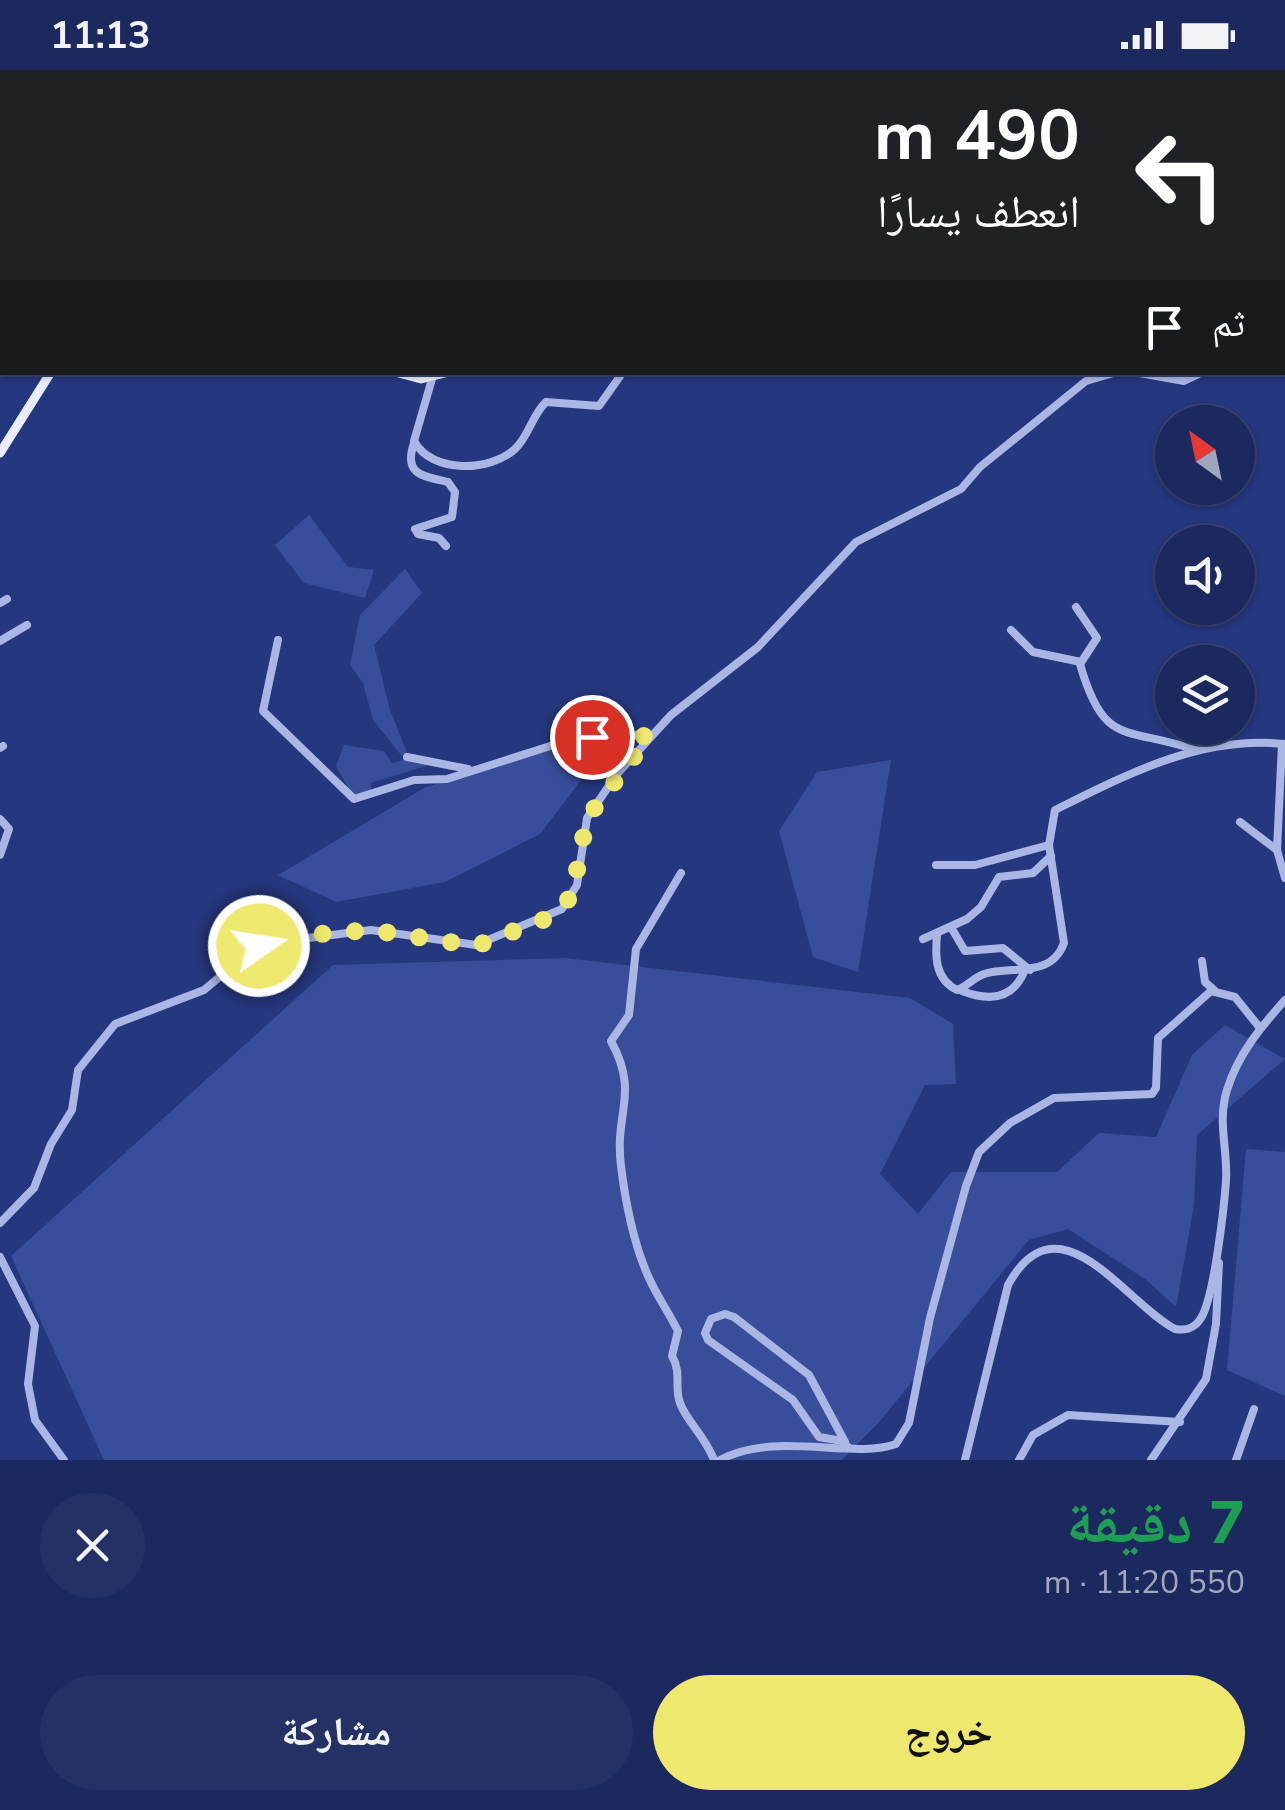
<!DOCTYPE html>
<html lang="ar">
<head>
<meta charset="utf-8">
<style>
	:root { --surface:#1c295e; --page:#253164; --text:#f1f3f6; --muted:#a0a6bc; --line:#3a4573; --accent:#efe86e }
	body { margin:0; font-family:"Nunito Sans","Noto Naskh Arabic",sans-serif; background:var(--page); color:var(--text); direction:rtl; height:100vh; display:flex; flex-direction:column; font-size:38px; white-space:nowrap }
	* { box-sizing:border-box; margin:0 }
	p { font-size:32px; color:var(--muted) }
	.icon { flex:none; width:55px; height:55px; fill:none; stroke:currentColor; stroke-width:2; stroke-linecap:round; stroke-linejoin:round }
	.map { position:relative; height:1390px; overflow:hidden; direction:ltr }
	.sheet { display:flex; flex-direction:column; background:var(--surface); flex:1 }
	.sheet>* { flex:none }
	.top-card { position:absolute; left:0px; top:0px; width:1285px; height:305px; box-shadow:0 2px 8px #0004,0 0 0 2px var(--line); direction:rtl; background:#202124; color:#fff; overflow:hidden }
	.needle { width:65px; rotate:327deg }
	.controls { position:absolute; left:1155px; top:335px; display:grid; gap:20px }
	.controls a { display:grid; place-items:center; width:100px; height:100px; border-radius:50%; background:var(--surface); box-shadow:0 2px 8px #0004,0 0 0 2px var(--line); font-size:50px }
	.pin { position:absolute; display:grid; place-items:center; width:85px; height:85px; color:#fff; margin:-42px; border:5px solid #fff; border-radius:50%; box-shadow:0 2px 10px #0007 }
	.me { position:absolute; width:110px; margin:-55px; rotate:77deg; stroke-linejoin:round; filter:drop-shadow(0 0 8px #0008) }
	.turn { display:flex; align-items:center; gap:35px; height:210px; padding:0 40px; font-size:45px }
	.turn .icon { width:130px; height:130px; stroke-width:2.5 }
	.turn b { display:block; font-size:70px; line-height:85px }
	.then { display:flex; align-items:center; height:95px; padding:0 40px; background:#0003; gap:20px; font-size:38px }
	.round { display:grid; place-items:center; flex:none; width:105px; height:105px; border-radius:52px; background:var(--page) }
	.overview { display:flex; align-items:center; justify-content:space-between; height:170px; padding:0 40px }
	h1 { font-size:60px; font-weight:800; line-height:75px; color:#1e9e55 }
	.cta { display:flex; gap:20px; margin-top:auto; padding:20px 40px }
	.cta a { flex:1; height:115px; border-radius:60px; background:var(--accent); color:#111; font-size:40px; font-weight:800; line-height:115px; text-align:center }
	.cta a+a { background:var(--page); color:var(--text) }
	.status { display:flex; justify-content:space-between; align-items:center; height:70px; padding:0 50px; background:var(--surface); direction:ltr }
	.status svg { height:28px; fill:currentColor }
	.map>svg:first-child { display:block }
	.green { fill:#384e9b }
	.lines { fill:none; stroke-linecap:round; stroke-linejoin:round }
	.minor { stroke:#aab7e5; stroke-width:8 }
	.major { stroke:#eaedfd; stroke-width:9 }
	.route { stroke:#efe86e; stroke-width:18; stroke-dasharray:0 32.4 }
</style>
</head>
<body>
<div class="status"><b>11:13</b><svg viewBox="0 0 49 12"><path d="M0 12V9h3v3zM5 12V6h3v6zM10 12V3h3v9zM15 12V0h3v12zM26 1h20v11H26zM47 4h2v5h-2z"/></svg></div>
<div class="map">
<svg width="1285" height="1390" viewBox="0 0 1285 1390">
	<rect width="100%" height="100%" fill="#25377e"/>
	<g class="green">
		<path d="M309,445L348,497L374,500L365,528L304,513L275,475Z"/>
		<path d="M405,499L422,523L374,575L390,640L408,685L402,686L373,650L363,613L350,595L360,545Z"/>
		<path d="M344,675L384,681L392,693L419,686L432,694L371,713V723L355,730L336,696Z"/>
		<path d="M539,679L602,683L540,764L445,812L336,832L278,805L424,718Z"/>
		<path d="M891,690L858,902L813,887L779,761L817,702Z"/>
		<path d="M564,888L910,928L953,954L956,1014L925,1015L880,1104L918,1144L951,1102H1057L1099,1063L1156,1067L1192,985L1225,955L1285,989L1197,1065L1194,1135L1176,1237L1145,1209L1068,1159L1029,1170L880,1351L842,1390H104L11,1186L333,895Z"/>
		<path d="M1246,1079L1285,1082V1326L1227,1300Z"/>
	</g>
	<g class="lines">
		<g class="minor">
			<path d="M10,2L16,0"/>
			<path d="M1050,2L1054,0"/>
			<path d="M1263,2L1268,0"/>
			<path d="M0,7L2,6"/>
			<path d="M0,203L2,197"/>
			<path d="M1282,242L1285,244"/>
			<path d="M1134,302L1184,311L1203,302"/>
			<path d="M432,309L414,371C432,404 490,402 515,379C529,366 532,345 546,332L599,336L623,302"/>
			<path d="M414,373C403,405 423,406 448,412L455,422L452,447L415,459L418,464L439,468L446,476"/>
			<path d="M0,533L7,529"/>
			<path d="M1076,537L1097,568L1080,594C1104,678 1125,656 1196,680"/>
			<path d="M1011,560L1033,582L1081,592"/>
			<path d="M278,570L263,641L354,729L414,710L447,709L569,670L615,663L650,666"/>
			<path d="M0,571L27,555"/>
			<path d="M1282,674L1277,780L1285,808"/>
			<path d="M0,678L3,676"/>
			<path d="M407,687L468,699"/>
			<path d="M0,749L9,759L0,785"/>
			<path d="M1240,752L1277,780"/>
			<path d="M936,795H975L1049,775"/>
			<path d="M681,803L636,879L629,945L611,971C640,1024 614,1042 621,1096C625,1130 634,1176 649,1208C657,1226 669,1243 678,1261L672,1286C682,1303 674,1317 680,1333C687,1352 705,1366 714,1390"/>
			<path d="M952,859L965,881L1003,878L1030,900"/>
			<path d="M937,865C935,887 935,909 957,920C966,917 973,908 984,904C1012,895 1051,909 1064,873L1049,775L1055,740C1128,704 1201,665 1285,674"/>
			<path d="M923,869L967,849L981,837L999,807L1033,803L1051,786"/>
			<path d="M1202,891L1205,912L1214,920"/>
			<path d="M962,921C988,931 1012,930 1024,902"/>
			<path d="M0,1153L34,1118L51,1074L72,1040L78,1000L115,954L204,920L252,880L270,873L371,860L476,875L562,839L577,815L587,748L617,704L671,645L758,577L856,472L961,419L980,397L1086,311L1117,302"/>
			<path d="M0,1187L35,1256L28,1314L35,1350L64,1390"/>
			<path d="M845,1372L809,1305L734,1247L725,1244L711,1249L705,1263L708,1270L793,1330L819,1367L842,1371L849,1378"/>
			<path d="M720,1390C776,1360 851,1390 896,1374L909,1353L930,1248L966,1116L979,1082L1010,1053L1054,1028L1152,1024L1156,1018L1158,968L1211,921L1235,927L1260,958"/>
			<path d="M965,1390L1008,1215C1059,1123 1124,1232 1175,1259C1187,1261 1195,1258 1201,1248C1214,1228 1224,1138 1226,1111C1228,1079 1217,1052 1227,1020C1238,984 1261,957 1285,930"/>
			<path d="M1019,1390L1033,1365L1068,1345L1180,1352"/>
			<path d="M1151,1390L1206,1309L1216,1254L1219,1193"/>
			<path d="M1236,1390L1254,1339"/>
		</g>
		<g class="major">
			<path d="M1282,43L1285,42"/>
			<path d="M395,302L421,309L449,302"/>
			<path d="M0,383L51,302"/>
		</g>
	</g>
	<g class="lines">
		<path class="route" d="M259,876L320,864L371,860L476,876L548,848L572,826L587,748L650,666L592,667"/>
	</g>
</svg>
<div class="controls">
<a><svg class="needle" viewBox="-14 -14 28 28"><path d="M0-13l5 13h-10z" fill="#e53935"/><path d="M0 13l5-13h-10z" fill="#a0a6bc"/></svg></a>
<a><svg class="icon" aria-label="sound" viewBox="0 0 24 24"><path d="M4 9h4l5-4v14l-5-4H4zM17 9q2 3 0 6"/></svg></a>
<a><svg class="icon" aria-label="layers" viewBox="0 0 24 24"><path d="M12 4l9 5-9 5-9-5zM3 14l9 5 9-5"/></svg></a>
</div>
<div class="pin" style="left:592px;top:667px;background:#d93025"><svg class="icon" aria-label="arrive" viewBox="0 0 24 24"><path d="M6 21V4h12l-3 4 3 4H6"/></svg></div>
<svg class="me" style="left:259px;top:876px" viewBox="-20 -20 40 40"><circle r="17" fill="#efe86e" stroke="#fff" stroke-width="3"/><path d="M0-11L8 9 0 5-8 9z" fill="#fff"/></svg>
<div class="top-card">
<div class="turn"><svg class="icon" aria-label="left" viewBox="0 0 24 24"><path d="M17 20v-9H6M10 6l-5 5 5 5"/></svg><div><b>490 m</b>انعطف يسارًا</div></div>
<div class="then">ثم<svg class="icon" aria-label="arrive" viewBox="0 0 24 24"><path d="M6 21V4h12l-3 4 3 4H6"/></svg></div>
</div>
</div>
<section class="sheet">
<div class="overview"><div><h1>7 دقيقة</h1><p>550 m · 11:20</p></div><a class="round"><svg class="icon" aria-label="close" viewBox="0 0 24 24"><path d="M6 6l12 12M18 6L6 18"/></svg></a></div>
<div class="cta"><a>خروج</a><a>مشاركة</a></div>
</section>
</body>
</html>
